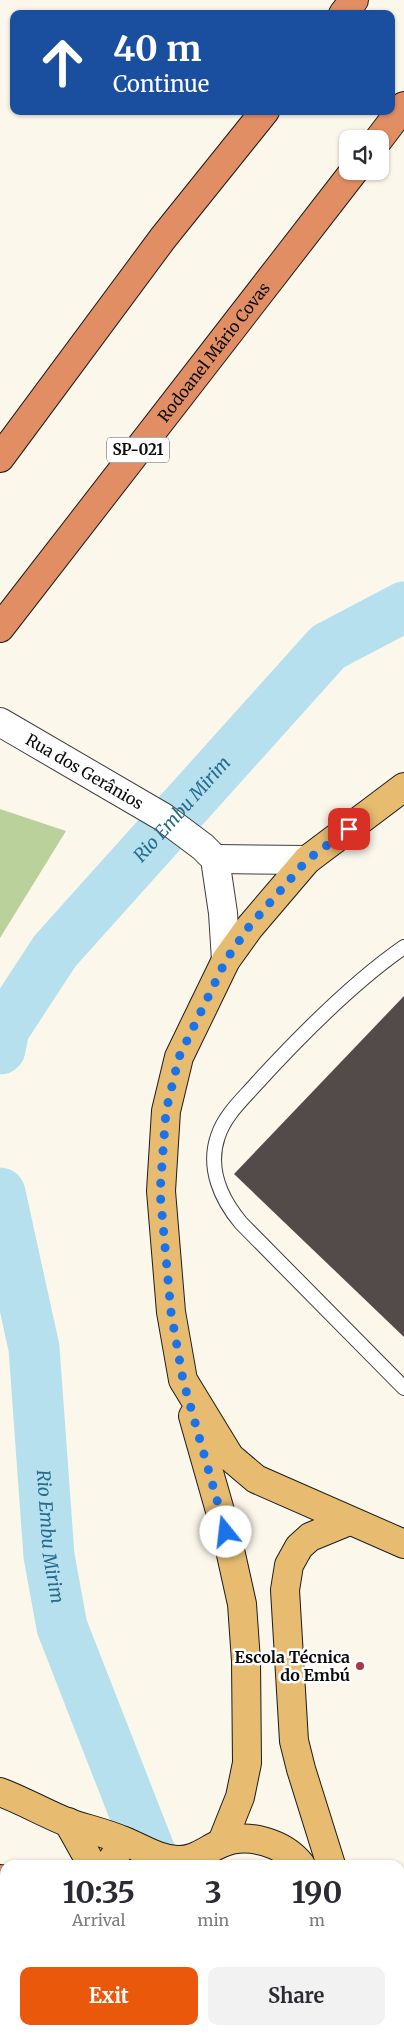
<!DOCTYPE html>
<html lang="en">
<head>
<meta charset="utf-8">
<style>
	:root { --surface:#fff; --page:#f2f2f3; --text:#2b2b33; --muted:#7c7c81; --accent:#ea580c }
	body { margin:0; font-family:Merriweather,serif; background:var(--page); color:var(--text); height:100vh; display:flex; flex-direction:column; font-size:19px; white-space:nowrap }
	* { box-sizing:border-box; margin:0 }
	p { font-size:16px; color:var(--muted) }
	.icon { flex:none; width:28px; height:28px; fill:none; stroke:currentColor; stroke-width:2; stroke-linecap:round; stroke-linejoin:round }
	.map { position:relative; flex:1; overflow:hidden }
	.drawer { position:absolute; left:0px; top:1860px; width:405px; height:175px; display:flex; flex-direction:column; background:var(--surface); border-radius:15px 15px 0 0; box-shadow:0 1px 4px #0004 }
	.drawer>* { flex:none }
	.banner { position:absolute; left:10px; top:10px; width:385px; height:105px; border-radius:10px; box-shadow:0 1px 4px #0004; background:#1a4fa0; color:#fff; overflow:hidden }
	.buttons { position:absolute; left:339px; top:130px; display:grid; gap:10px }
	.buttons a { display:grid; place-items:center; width:50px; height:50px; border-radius:10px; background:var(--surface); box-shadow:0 1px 4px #0004; font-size:25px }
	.pin { position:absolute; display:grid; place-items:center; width:42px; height:42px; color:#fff; margin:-21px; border-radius:10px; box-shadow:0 2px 8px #0006 }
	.me { position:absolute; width:55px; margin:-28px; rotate:344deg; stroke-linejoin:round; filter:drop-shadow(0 0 4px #0008) }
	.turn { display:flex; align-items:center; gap:18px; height:105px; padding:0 20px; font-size:22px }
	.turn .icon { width:65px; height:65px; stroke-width:2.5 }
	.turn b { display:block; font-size:35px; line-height:42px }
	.eta { display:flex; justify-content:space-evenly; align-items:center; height:85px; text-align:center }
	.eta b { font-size:30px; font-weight:700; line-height:35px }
	.cta { display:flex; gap:10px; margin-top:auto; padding:10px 20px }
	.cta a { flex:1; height:58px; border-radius:10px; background:var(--accent); color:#fff; font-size:20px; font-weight:700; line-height:58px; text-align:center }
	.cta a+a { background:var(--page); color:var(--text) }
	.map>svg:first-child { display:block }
	.forest { fill:#bad19b }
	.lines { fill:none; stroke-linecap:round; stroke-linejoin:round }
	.river { stroke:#b6e0ee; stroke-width:51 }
	.building { fill:#524b49 }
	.lane-casing { stroke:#3e3e3e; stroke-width:16 }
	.street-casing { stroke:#3e3e3e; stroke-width:30 }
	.primary-casing { stroke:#1c1c1c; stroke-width:30 }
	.highway-casing { stroke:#1c1c1c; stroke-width:30 }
	.lane { stroke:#fff; stroke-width:14 }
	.street { stroke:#fff; stroke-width:28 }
	.primary { stroke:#e7bc71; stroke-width:28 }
	.highway { stroke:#e28e64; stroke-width:28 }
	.route { stroke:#1a73e8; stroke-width:9; stroke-dasharray:0 16.2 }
	.poi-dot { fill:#a93549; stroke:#fff; stroke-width:2 }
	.labels { text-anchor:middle; stroke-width:5; stroke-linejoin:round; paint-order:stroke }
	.shield { fill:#fff; stroke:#545454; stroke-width:1 }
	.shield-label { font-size:15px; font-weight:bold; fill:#0b0b0b }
	.street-label { font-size:16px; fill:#0b0b0b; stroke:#fff }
	.poi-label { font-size:16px; font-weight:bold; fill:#0b0b0b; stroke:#fff; text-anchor:end }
	.water-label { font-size:18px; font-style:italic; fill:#256b8c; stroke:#fff }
</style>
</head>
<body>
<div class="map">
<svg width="404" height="2035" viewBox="0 0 404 2035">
	<rect width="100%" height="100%" fill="#fcf7eb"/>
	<path class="forest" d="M0,809L66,831L0,938Z"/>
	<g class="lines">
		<g class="river">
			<path id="s1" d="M0,1049L4,1029L55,951L328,647L404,607"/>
			<path id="s2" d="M0,1193L34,1348L49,1556L62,1627L155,1865"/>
			<path d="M220,2030L221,2035"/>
		</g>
	</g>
	<path class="building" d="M404,996V1337L234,1174Z"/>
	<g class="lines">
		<defs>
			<path id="lane" d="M404,947C352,983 299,1037 256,1084C242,1100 225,1115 218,1136C207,1168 221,1199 241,1223L404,1388"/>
			<g id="street">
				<path id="s3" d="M0,722L163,817L203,847L215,859L223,913L226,960"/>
				<path d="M215,859L307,860"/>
			</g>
			<g id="primary">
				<path d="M404,787L307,860L249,928L226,960L179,1057L166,1111L161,1191L171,1312L183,1380L230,1457L256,1479L404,1544"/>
				<path d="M193,1416L226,1532L242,1604L246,1661L247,1763L240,1797L222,1842"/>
				<path d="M0,1792C24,1801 46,1814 69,1823C87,1829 106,1833 124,1841C142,1848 157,1859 177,1860C195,1861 207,1849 222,1843C248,1832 284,1843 301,1865"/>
				<path d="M68,1822L92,1865"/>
				<path d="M109,1865L124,1841"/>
				<path d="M331,1865L301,1769L294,1741L285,1590L289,1565L299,1547L310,1537L349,1521"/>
				<path d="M351,2030V2035"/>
				<path d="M99,2035V2030"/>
			</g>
			<g id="highway">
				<path d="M343,14L354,0"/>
				<path d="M379,139L404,106"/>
				<path d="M0,458L163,238L265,111"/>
				<path id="s4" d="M0,628L354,171"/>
				<path d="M0,1879L5,1880"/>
				<path d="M0,1943L5,1944"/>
				<path d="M400,2004L404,2005"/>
				<path d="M0,2020L5,2021"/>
				<path d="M36,2030L53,2035"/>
				<path d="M282,2030L298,2035"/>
			</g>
		</defs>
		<use href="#lane" class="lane-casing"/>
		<use href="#street" class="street-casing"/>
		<use href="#primary" class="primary-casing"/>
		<use href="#highway" class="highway-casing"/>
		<use href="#lane" class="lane"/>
		<use href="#street" class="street"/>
		<use href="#primary" class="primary"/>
		<use href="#highway" class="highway"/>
	</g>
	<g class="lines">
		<path class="route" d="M226,1532L183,1380L171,1312L160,1192L166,1111L179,1057L226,960L248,928L307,860L349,829"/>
	</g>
	<circle class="poi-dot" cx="360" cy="1666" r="5"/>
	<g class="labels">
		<rect class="shield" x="107" y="437.5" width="62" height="25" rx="4"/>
		<g class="shield-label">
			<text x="138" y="455">SP-021</text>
		</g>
		<g class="street-label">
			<text dy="6" stroke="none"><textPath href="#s4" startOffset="349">Rodoanel Mário Covas</textPath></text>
			<text dy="6" stroke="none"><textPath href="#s3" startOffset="98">Rua dos Gerânios</textPath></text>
		</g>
		<g class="poi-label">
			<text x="350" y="1663">Escola Técnica<tspan x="350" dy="18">do Embú</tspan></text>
		</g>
		<g class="water-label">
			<text dy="6" stroke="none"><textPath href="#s1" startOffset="304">Rio Embu Mirim</textPath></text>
			<text dy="6" stroke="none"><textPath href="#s2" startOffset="348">Rio Embu Mirim</textPath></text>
		</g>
	</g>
</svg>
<div class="buttons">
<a><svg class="icon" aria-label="sound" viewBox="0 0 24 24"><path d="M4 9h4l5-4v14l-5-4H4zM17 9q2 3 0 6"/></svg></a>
</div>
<div class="pin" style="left:349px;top:829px;background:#d93025"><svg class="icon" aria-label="arrive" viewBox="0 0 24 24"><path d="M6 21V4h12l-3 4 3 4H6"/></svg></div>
<svg class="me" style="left:226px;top:1532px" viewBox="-20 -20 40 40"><circle r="19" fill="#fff"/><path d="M0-13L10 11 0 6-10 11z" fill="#1a73e8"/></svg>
<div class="banner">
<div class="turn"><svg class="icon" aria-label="ahead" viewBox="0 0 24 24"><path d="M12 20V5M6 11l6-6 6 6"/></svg><div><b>40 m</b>Continue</div></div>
</div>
<section class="drawer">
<div class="eta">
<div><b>10:35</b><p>Arrival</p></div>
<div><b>3</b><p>min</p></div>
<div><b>190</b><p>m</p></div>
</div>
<div class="cta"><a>Exit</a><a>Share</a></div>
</section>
</div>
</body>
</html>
